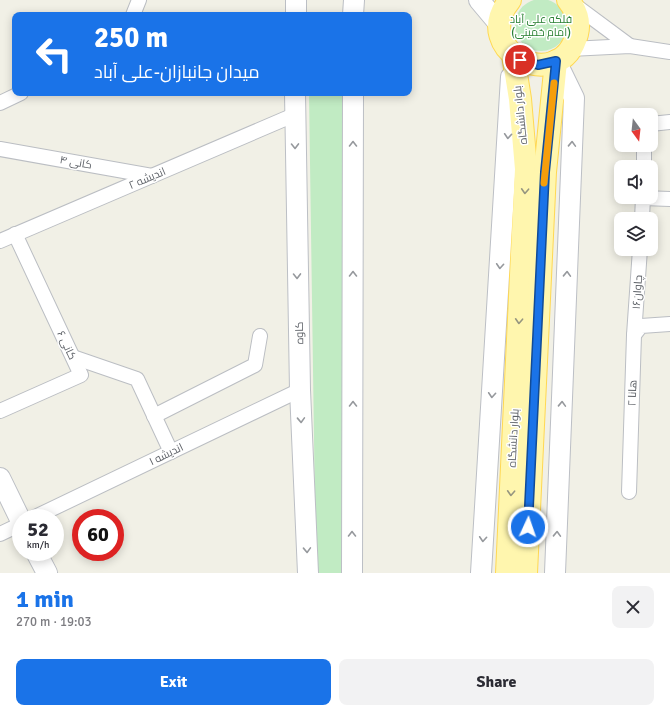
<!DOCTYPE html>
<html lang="en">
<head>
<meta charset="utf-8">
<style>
	:root { --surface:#fff; --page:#f2f2f3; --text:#2b2b33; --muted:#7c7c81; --accent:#1a73e8 }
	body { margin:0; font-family:Signika,Cairo,sans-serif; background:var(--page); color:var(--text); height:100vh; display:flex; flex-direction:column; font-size:15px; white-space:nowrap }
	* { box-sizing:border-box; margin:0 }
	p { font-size:13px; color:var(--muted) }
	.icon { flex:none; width:22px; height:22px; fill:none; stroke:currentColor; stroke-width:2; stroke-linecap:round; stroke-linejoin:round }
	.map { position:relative; height:573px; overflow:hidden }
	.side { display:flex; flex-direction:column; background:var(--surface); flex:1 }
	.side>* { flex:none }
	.hud { position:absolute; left:12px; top:12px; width:400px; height:84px; border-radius:8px; box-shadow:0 2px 10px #0003; background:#1a73e8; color:#fff; overflow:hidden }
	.needle { width:26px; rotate:165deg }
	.fabs { position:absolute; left:614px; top:108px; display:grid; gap:8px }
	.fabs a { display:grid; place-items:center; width:44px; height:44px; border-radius:8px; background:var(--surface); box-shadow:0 2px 10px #0003; font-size:20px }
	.speed { position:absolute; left:12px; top:509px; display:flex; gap:8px; font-size:20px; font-weight:700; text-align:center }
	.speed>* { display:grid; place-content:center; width:52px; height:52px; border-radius:50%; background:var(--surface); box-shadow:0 2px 10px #0003; line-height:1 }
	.speed small { font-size:10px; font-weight:400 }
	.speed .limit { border:6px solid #d22; background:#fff; color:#111 }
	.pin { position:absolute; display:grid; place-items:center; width:34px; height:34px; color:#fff; margin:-17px; border:2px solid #fff; border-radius:50%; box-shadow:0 1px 4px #0007 }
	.me { position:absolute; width:44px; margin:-22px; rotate:3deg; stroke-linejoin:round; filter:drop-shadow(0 0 3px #0008) }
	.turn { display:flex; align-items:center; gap:14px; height:84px; padding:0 16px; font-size:18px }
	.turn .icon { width:52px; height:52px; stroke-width:2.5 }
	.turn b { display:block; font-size:28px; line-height:34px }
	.round { display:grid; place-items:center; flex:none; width:42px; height:42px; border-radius:8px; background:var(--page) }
	.overview { display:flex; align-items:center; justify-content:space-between; height:68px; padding:0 16px }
	h1 { font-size:24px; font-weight:700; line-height:30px; color:var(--accent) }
	.button { display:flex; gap:8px; margin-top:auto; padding:8px 16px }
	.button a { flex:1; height:46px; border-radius:8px; background:var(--accent); color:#fff; font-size:16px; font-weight:700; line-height:46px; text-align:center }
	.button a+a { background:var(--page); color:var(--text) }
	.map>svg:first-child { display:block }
	.green { fill:#c1ebc3 }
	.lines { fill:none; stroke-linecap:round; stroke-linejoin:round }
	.street-casing { stroke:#bbbec3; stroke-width:16 }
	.secondary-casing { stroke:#bcbfc5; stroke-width:22 }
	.primary-casing { stroke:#ffd852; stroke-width:24 }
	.street { stroke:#fff; stroke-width:14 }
	.secondary { stroke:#fff; stroke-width:20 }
	.primary { stroke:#fff6ae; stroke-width:22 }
	.oneway { stroke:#96999d }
	.oneway2 { stroke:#969680 }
	.route-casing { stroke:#114b97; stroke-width:10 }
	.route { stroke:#1a73e8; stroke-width:7 }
	.slow { stroke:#f59e0b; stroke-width:7 }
	.labels { text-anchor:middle; stroke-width:3; stroke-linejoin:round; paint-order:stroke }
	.park-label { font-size:11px; fill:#2b8134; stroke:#fff }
	.street-label { font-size:11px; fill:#5e6268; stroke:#fff }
</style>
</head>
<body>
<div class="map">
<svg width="670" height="573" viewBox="0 0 670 573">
	<rect width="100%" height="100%" fill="#f1f0e6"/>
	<g class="green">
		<circle cx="541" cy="25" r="26"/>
		<path d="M309,93H344L346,573H314V569L315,508Z"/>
	</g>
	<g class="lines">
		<defs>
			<g id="street">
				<path d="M572,3L630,46"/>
				<path d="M133,15L139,0"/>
				<path d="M570,49L630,46L670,52"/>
				<path d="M0,103L21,93"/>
				<path d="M651,124L670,122"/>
				<path d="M0,149L152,176"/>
				<path d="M644,167V145"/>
				<path d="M643,198L670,199"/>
				<path d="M642,219L643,197"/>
				<path d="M0,241L294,115"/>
				<path d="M634,335L640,249"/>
				<path d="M73,357L137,379L171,452"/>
				<path d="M0,411L81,375L15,234"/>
				<path d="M154,416L255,365L260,336"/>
				<path d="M629,492L634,335L641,326L670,324"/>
				<path d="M33,518L300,390"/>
				<path d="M0,534L21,524"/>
			</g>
			<g id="secondary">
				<path d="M296,0V15"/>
				<path d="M479,0L500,25"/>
				<path d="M353,15L354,0"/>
				<path d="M295,93L300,390L308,573"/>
				<path d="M0,478L21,521"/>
				<path d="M36,552L47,573"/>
				<path d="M352,573L353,93"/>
				<path d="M481,573L511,77"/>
				<path d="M555,573L574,98L556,61"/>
			</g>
			<g id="primary">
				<path d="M510,0C468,51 561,97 577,34C580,22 576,10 568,0"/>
				<path d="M507,573L526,169L520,99L513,55"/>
				<path d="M526,573L545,172L556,61"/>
			</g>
		</defs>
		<use href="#street" class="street-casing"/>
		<use href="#secondary" class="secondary-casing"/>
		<use href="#primary" class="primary-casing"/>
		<use href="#street" class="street"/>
		<use href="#secondary" class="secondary"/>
		<use href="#primary" class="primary"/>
	</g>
	<defs><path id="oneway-chevron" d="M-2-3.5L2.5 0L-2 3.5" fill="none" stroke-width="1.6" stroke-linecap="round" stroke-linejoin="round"/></defs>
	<g class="oneway">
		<use href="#oneway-chevron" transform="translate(508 136) rotate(94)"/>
		<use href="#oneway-chevron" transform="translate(353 144) rotate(-90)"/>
		<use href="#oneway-chevron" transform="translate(572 144) rotate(-88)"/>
		<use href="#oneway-chevron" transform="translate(295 146) rotate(89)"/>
		<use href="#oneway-chevron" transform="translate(500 266) rotate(94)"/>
		<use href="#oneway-chevron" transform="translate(353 274) rotate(-90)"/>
		<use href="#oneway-chevron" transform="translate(567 274) rotate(-88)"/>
		<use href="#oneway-chevron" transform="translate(297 276) rotate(89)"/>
		<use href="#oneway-chevron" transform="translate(492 395) rotate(94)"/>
		<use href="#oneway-chevron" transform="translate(353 404) rotate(-90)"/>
		<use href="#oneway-chevron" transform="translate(562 404) rotate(-88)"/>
		<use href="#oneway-chevron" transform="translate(301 420) rotate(88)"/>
		<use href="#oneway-chevron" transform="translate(352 534) rotate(-90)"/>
		<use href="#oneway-chevron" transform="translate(557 534) rotate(-88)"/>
		<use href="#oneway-chevron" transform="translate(483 539) rotate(94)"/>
		<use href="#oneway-chevron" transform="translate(307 550) rotate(88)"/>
	</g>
	<g class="oneway2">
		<use href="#oneway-chevron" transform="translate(525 191) rotate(93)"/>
		<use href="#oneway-chevron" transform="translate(519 321) rotate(93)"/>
		<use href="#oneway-chevron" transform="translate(511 493) rotate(93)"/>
	</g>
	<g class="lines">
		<defs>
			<path id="route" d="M520,60L538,65L556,61L545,172L528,527"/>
		</defs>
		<use href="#route" class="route-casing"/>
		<use href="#route" class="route"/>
		<path class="slow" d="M544,183L554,83"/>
	</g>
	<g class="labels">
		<g class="park-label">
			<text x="541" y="23">فلکه علی آباد<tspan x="541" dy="13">(امام خمینی)</tspan></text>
		</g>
		<g class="street-label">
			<text transform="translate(520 115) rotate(-96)" y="4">بلوار دانشگاه</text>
			<text transform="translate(76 162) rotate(10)" y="4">کانی ۴</text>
			<text transform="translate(147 178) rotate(-23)" y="4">اندیشه ۲</text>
			<text transform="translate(637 292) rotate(-86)" y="4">چاوان۱۶</text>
			<text transform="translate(299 333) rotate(-91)" y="4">کاوه</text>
			<text transform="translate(67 345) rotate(65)" y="4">کانی ۶</text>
			<text transform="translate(632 393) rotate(-88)" y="4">هانا ۲</text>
			<text transform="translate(513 438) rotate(-87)" y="4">بلوار دانشگاه</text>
			<text transform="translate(166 454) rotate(-26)" y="4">اندیشه ۱</text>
		</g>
	</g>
</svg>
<div class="fabs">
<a><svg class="needle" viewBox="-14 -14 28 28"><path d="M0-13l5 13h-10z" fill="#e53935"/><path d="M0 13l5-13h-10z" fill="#7c7c81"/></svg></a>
<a><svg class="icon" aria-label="sound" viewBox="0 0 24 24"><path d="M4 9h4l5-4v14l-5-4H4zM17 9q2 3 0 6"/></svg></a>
<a><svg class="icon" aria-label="layers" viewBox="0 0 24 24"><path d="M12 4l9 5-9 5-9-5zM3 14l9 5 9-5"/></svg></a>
</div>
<div class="speed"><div>52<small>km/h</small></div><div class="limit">60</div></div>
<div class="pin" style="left:520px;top:60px;background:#d93025"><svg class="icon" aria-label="arrive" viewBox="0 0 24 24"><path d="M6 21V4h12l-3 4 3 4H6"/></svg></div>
<svg class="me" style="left:528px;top:527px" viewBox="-20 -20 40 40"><circle r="17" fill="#1a73e8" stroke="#fff" stroke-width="3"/><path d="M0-11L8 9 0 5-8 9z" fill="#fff"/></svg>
<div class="hud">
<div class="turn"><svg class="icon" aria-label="left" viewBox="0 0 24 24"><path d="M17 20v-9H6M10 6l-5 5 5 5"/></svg><div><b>250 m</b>میدان جانبازان-علی آباد</div></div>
</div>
</div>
<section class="side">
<div class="overview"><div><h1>1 min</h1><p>270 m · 19:03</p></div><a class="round"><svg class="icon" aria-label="close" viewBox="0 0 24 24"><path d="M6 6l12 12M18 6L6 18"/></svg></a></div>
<div class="button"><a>Exit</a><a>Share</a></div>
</section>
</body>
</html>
